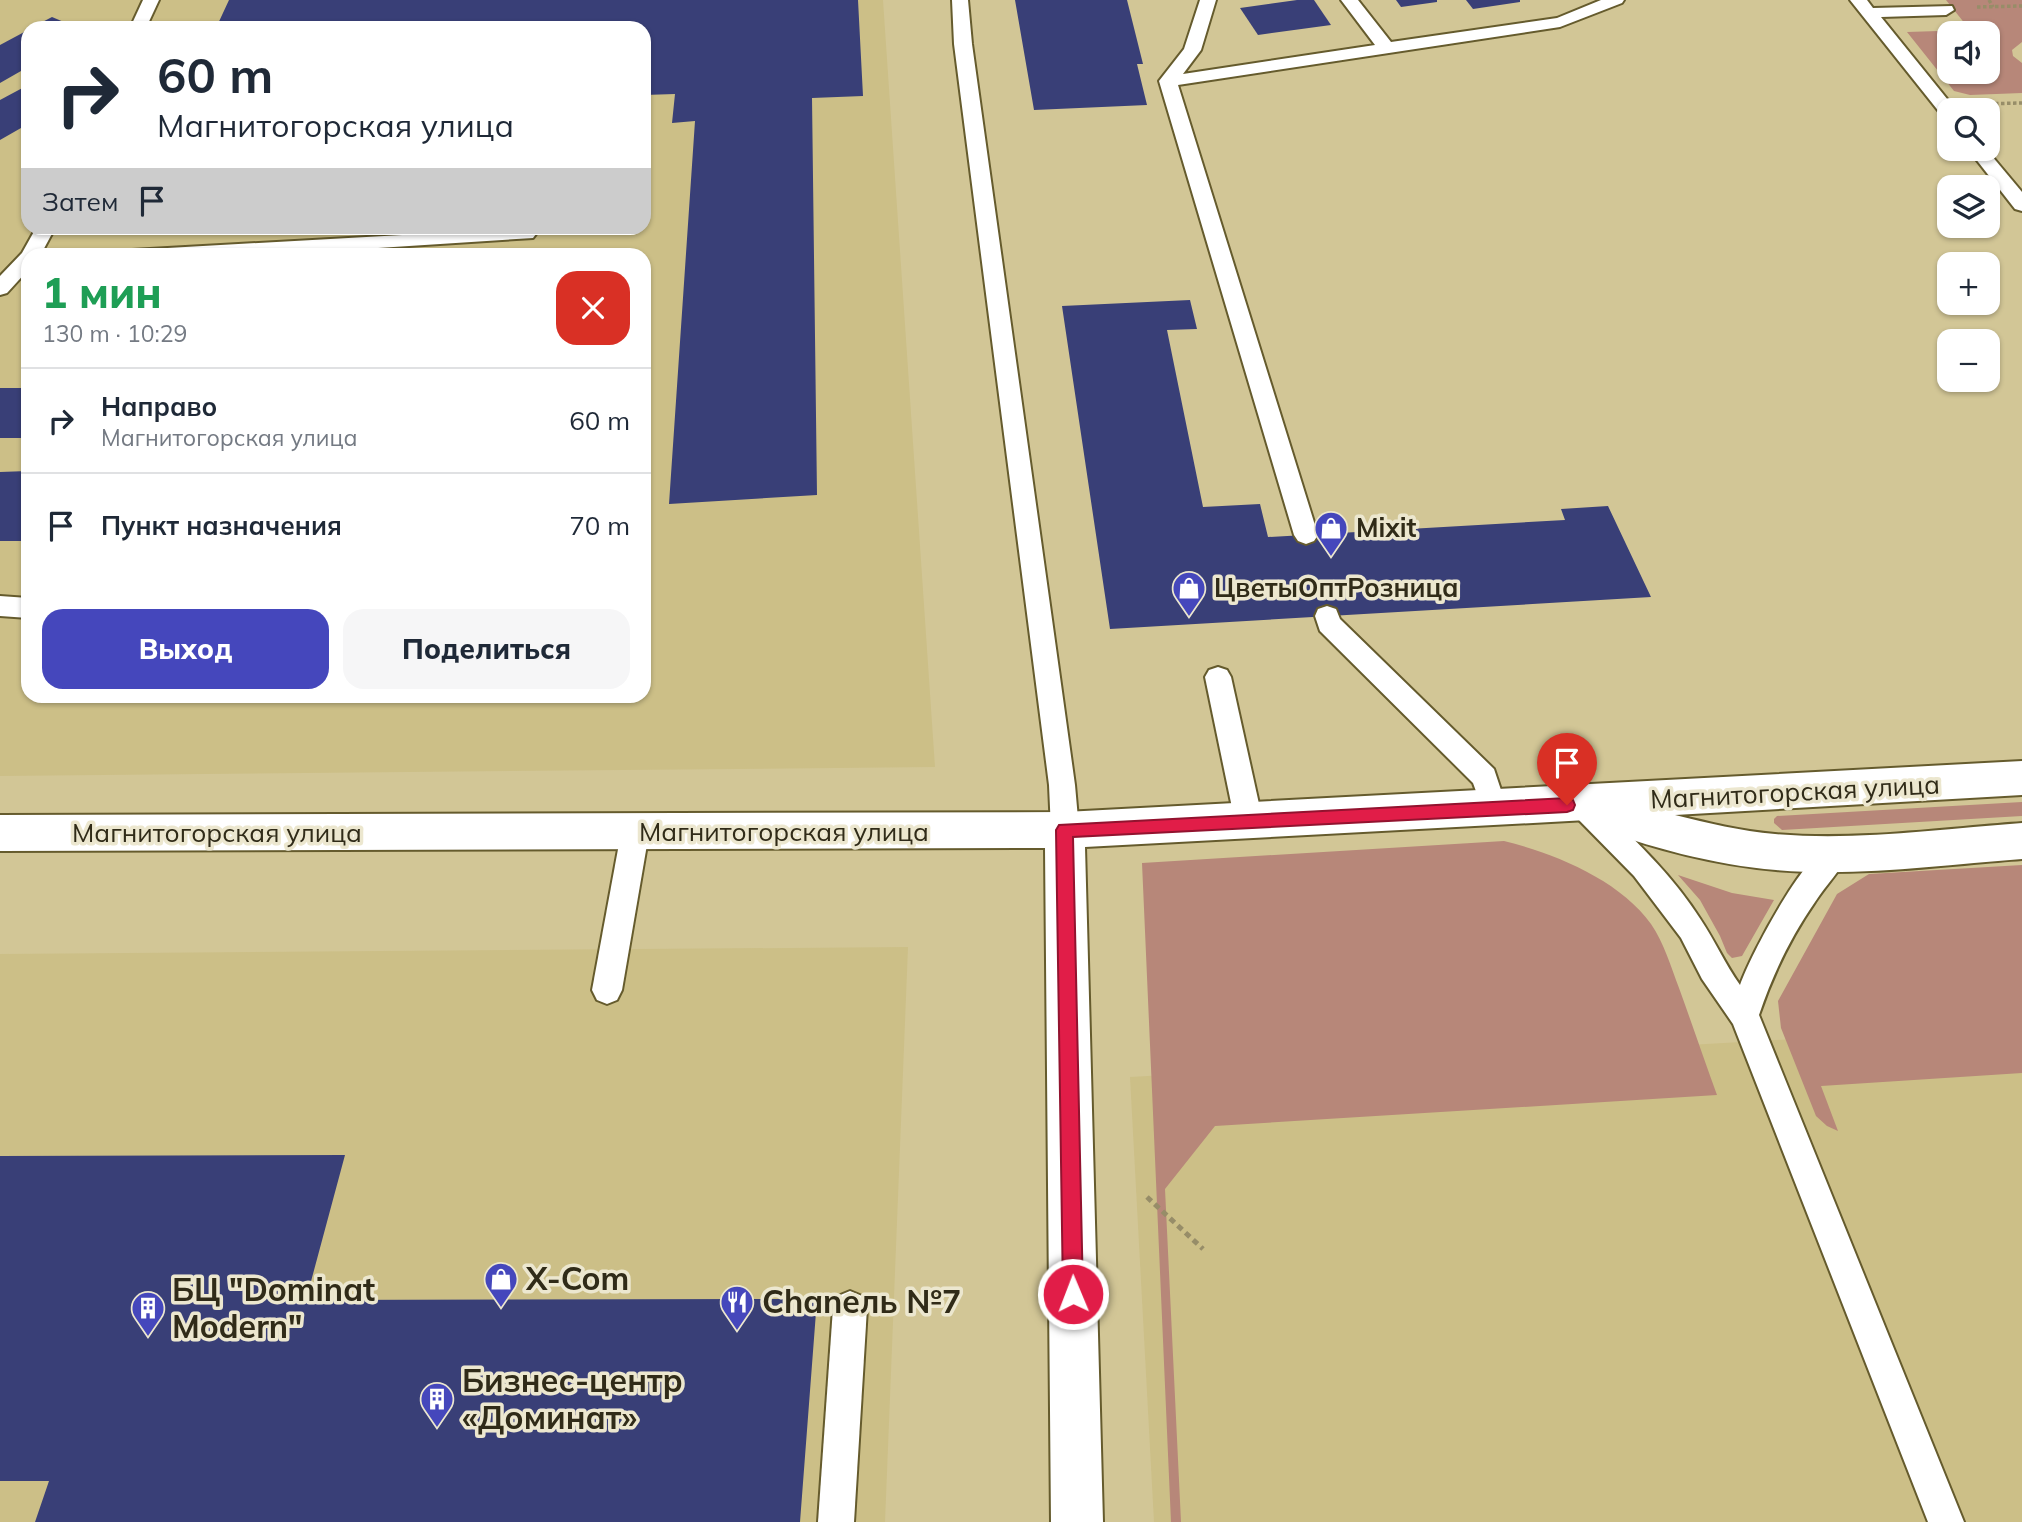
<!DOCTYPE html>
<html lang="ru">
<head>
<meta charset="utf-8">
<style>
	:root { --surface:#fff; --page:#f6f6f7; --text:#1f2937; --muted:#747a83; --line:#e0e1e3; --accent:#4547bc }
	body { margin:0; font-family:Mulish,sans-serif; background:var(--page); color:var(--text); height:100vh; display:flex; flex-direction:column; font-size:26px; white-space:nowrap }
	* { box-sizing:border-box; margin:0 }
	p { font-size:23px; color:var(--muted) }
	.icon { flex:none; width:38px; height:38px; fill:none; stroke:currentColor; stroke-width:2; stroke-linecap:round; stroke-linejoin:round }
	.map { position:relative; flex:1; overflow:hidden }
	.drawer { position:absolute; left:21px; top:248px; width:630px; height:455px; display:flex; flex-direction:column; background:var(--surface); border-radius:21px; box-shadow:0 2px 5px #0004 }
	.drawer>* { flex:none }
	.hud { position:absolute; left:21px; top:21px; width:630px; height:214px; border-radius:21px; box-shadow:0 2px 5px #0004; background:#fff; color:var(--text); overflow:hidden }
	.buttons { position:absolute; left:1937px; top:21px; display:grid; gap:14px }
	.buttons a { display:grid; place-items:center; width:63px; height:63px; border-radius:14px; background:var(--surface); box-shadow:0 2px 5px #0004; font-size:35px }
	.pin { position:absolute; display:grid; place-items:center; width:60px; height:60px; color:#fff; margin:-72px -30px; border-radius:50% 50% 50% 0; rotate:-45deg; box-shadow:0 0 7px #0007 }
	.pin .icon { rotate:45deg }
	.me { position:absolute; width:77px; margin:-38px; rotate:359deg; stroke-linejoin:round; filter:drop-shadow(0 0 5px #0008) }
	.turn { display:flex; align-items:center; gap:24px; height:147px; padding:0 21px; font-size:32px }
	.turn .icon { width:91px; height:91px; stroke-width:2.5 }
	.turn b { display:block; font-size:49px; line-height:60px }
	.then { display:flex; align-items:center; height:66px; padding:0 21px; background:#0003; gap:14px; font-size:26px }
	.round { display:grid; place-items:center; flex:none; width:74px; height:74px; border-radius:21px; background:var(--page) }
	.headline { display:flex; align-items:center; justify-content:space-between; height:119px; padding:0 21px }
	h1 { font-size:42px; font-weight:800; line-height:52px; color:#1e9e55 }
	.action { display:flex; gap:14px; margin-top:auto; padding:14px 21px }
	.action a { flex:1; height:80px; border-radius:21px; background:var(--accent); color:#fff; font-size:28px; font-weight:800; line-height:80px; text-align:center }
	.action a+a { background:var(--page); color:var(--text) }
	ul { padding:0; list-style:none }
	li { display:flex; align-items:center; gap:21px; height:105px; padding:0 21px; border-top:2px solid var(--line) }
	li div { flex:1 }
	li b { display:block; font-size:26px }
	li em { font-style:normal }
	.map>svg:first-child { display:block }
	.built { fill:#ccbf87; fill-rule:evenodd }
	.green { fill:#b78779; fill-rule:evenodd }
	.building { fill:#393f77 }
	.lines { fill:none; stroke-linecap:round; stroke-linejoin:round }
	.service-casing { stroke:#655b2d; stroke-width:4 }
	.minor-casing { stroke:#655b2d; stroke-width:4 }
	.path-far1 { stroke:#978d68; stroke-width:3.5; stroke-dasharray:3.5 2.5; stroke-linecap:butt }
	.path { stroke:#978d68; stroke-width:5; stroke-dasharray:6 4.5; stroke-linecap:butt }
	.service { fill:#fff; fill-rule:evenodd }
	.minor { fill:#fff; fill-rule:evenodd }
	.route { fill:#e11d48; stroke:#92132f; stroke-width:2 }
	.labels { text-anchor:middle; stroke-width:7; stroke-linejoin:round; paint-order:stroke }
	.poi-label { font-size:26px; font-weight:bold; fill:#302b18; stroke:#ece7cf; text-anchor:start }
	.street-label { font-size:26px; fill:#302b18; stroke:#ece7cf }
	.near-poi-label { font-size:32px; font-weight:bold; fill:#302b18; stroke:#ece7cf; text-anchor:start }
</style>
</head>
<body>
<div class="map">
<svg width="2022" height="1522" viewBox="0 0 2022 1522">
	<rect width="100%" height="100%" fill="#d2c696"/>
	<g class="built">
		<path d="M0,0H883L935,767L0,776ZM28,28H644V228H28ZM28,256H644V696H28Z"/>
		<path d="M908,947L885,1522H0V954Z"/>
		<path d="M2022,1026V1522H1154L1130,1077Z"/>
	</g>
	<g class="green">
		<path d="M1946,0H2022V42L2012,50L2013,56L2022,63V93L1970,95L1954,91L1907,32L1970,30ZM1950,33H1988V72H1950Z"/>
		<path d="M2022,802V816L1782,830L1774,823V819L1777,816Z"/>
		<path d="M1504,841C1554,853 1620,880 1651,924C1664,943 1671,967 1679,988C1692,1024 1704,1059 1717,1095L1215,1126L1165,1189L1181,1522H1171L1142,863Z"/>
		<path d="M2022,865V1073L1821,1086L1838,1131L1827,1126L1816,1116L1781,1028L1778,1001L1837,894L1869,874Z"/>
		<path d="M1678,875L1732,893L1774,900L1742,956L1732,958L1727,953L1720,936L1700,900Z"/>
	</g>
	<g class="building">
		<path d="M229,0H858L863,96L812,98L817,495L669,504L695,121L672,123L675,94L644,95V28H216Z"/>
		<path d="M1015,0H1127L1143,64H1137L1147,105L1034,110Z"/>
		<path d="M1297,0H1314L1331,25L1258,35L1240,8Z"/>
		<path d="M1396,0H1437V2L1401,7Z"/>
		<path d="M1466,0H1520V2L1473,9Z"/>
		<path d="M52,17L78,28H31Z"/>
		<path d="M28,30V67L0,83V45Z"/>
		<path d="M28,85V124L0,140V100Z"/>
		<path d="M1190,300L1197,329L1167,330L1203,507L1260,504L1268,537L1565,520L1561,509L1608,506L1651,597L1110,629L1062,306Z"/>
		<rect x="0" y="388" width="28" height="50"/>
		<path d="M28,471V541H0V472Z"/>
		<path d="M345,1155L306,1300L817,1299L800,1522H35L49,1481H0V1156Z"/>
	</g>
	<g class="lines">
		<defs>
			<g id="service">
				<path d="M143,0H159L146,28H130Z"/>
				<path d="M952,0H968L972,44L1075,785L1079,830L1075,839L1065,842L1055,839L1051,830L1049,785L954,44Z"/>
				<path d="M1200,0H1216L1201,50L1183,74L1375,45L1341,0H1358L1391,42L1557,18L1601,0H1624L1622,3L1560,27L1178,85L1318,535L1314,541L1306,544L1298,541L1294,535L1159,81L1184,49Z"/>
				<path d="M1850,0H1867L1873,8L1952,6L1954,10L1946,15L1881,17L1956,110H1950V119L1944,118Z"/>
				<path d="M1968,149H1986L2022,192V211L2015,209Z"/>
				<path d="M36,228H55L40,256H28V270L7,293L0,295V276L22,253Z"/>
				<path d="M526,228L533,230L536,234L533,238L254,256H122L132,250Z"/>
				<path d="M0,596L28,598V618L0,616Z"/>
				<path d="M1327,606L1336,609L1340,619L1494,769L1507,808L1503,816L1494,820L1485,816L1473,783L1320,631L1315,616L1318,609Z"/>
				<path d="M1218,667L1227,670L1231,677L1263,822L1259,830L1249,834L1239,830L1235,822L1205,677L1209,670Z"/>
				<path d="M1584,796L1593,800C1632,837 1672,874 1701,920C1715,941 1725,964 1740,985C1752,952 1805,851 1836,840L1846,843L1850,852C1841,870 1826,885 1815,902C1790,938 1773,974 1759,1015L1964,1522H1928L1733,1024L1702,979L1681,938L1634,876L1575,816L1571,808L1575,800Z"/>
				<path d="M635,821L645,824L649,833L622,990L617,1000L607,1004L597,1000L592,990L621,833L625,824Z"/>
				<path d="M850,1291L862,1296L867,1308L854,1522H818L833,1308L838,1296Z"/>
			</g>
			<path id="minor" d="M2022,761V795L1675,815C1708,823 1741,831 1775,834C1857,841 1940,829 2022,823V859C1941,865 1858,877 1776,870C1714,865 1648,847 1589,825L1587,820L1085,847L1103,1522H1051L1045,848L0,851V815L1065,812Z"/>
		</defs>
		<use href="#service" class="service-casing"/>
		<use href="#minor" class="minor-casing"/>
		<g class="path-far1">
			<path d="M1989,0L1993,7"/>
			<path d="M1977,7L2022,6"/>
			<path d="M1977,104L2022,103"/>
		</g>
		<path class="path" d="M1147,1197L1203,1249"/>
		<use href="#service" class="service"/>
		<use href="#minor" class="minor"/>
	</g>
	<path class="route" d="M1567,798L1573,800L1575,805L1573,810L1567,812L1073,837L1083,1294L1080,1301L1073,1304L1066,1301L1063,1294L1056,830L1059,825Z"/>
	<defs>
		<symbol id="shop-pin" viewBox="-11 -11 22 30"><path d="M0 17L-7.5 6A9.5 9.5 0 1 1 7.5 6Z" fill="#4547bc" stroke="#ece7cf"/><path d="M-5-2.5h2.3a2.7 3.5 0 0 1 5.4 0H5L5.5 6h-11ZM-1.5-2.5h3a1.5 2.3 0 0 0-3 0Z" fill="#fff"/></symbol>
		<symbol id="restaurant-pin" viewBox="-11 -11 22 30"><path d="M0 17L-7.5 6A9.5 9.5 0 1 1 7.5 6Z" fill="#4547bc" stroke="#ece7cf"/><path d="M-5-6h1v4h1v-4h1v4h1v-4h1v5L-1.5 .5V6h-2V.5L-5-1ZM5-6V6H3V1.5H1.5Q1.5-4 5-6Z" fill="#fff"/></symbol>
		<symbol id="building-pin" viewBox="-11 -11 22 30"><path d="M0 17L-7.5 6A9.5 9.5 0 1 1 7.5 6Z" fill="#4547bc" stroke="#ece7cf"/><path d="M-4-6H4V6H1V3H-1V6H-4ZM-2.5-4.3h1.7v1.8h-1.7ZM.8-4.3h1.7v1.8H.8ZM-2.5-1h1.7V.8h-1.7ZM.8-1h1.7V.8H.8Z" fill="#fff"/></symbol>
	</defs>
	<g fill-rule="evenodd">
		<use href="#shop-pin" x="1312" y="509" width="38" height="52"/>
		<use href="#shop-pin" x="1170" y="569" width="38" height="52"/>
		<use href="#shop-pin" x="482" y="1260" width="38" height="52"/>
		<use href="#restaurant-pin" x="718" y="1283" width="38" height="52"/>
		<use href="#building-pin" x="129" y="1289" width="38" height="52"/>
		<use href="#building-pin" x="418" y="1380" width="38" height="52"/>
	</g>
	<g class="labels">
		<g class="poi-label">
			<text x="1356" y="537">Mixit</text>
			<text x="1214" y="597">ЦветыОптРозница</text>
		</g>
		<g class="street-label">
			<text transform="translate(1795 792) rotate(-3)" y="9">Магнитогорская улица</text>
			<text x="784" y="841">Магнитогорская улица</text>
			<text x="217" y="842">Магнитогорская улица</text>
		</g>
		<g class="near-poi-label">
			<text x="526" y="1290">X-Com</text>
			<text x="172" y="1301">БЦ "Dominat<tspan x="172" dy="37">Modern"</tspan></text>
			<text x="762" y="1313">Chaneль №7</text>
			<text x="462" y="1392">Бизнес-центр<tspan x="462" dy="37">«Доминат»</tspan></text>
		</g>
	</g>
</svg>
<div class="buttons">
<a><svg class="icon" aria-label="sound" viewBox="0 0 24 24"><path d="M4 9h4l5-4v14l-5-4H4zM17 9q2 3 0 6"/></svg></a>
<a><svg class="icon" aria-label="search" viewBox="0 0 24 24"><circle cx="10" cy="10" r="6"/><path d="M15 15l6 6"/></svg></a>
<a><svg class="icon" aria-label="layers" viewBox="0 0 24 24"><path d="M12 4l9 5-9 5-9-5zM3 14l9 5 9-5"/></svg></a>
<a>+</a>
<a>−</a>
</div>
<div class="pin" style="left:1567px;top:805px;background:#d93025"><svg class="icon" aria-label="arrive" viewBox="0 0 24 24"><path d="M6 21V4h12l-3 4 3 4H6"/></svg></div>
<svg class="me" style="left:1073px;top:1294px" viewBox="-20 -20 40 40"><circle r="17" fill="#e11d48" stroke="#fff" stroke-width="3"/><path d="M0-11L8 9 0 5-8 9z" fill="#fff"/></svg>
<div class="hud">
<div class="turn"><svg class="icon" aria-label="right" viewBox="0 0 24 24"><path d="M7 20v-9h11M14 6l5 5-5 5"/></svg><div><b>60 m</b>Магнитогорская улица</div></div>
<div class="then">Затем<svg class="icon" aria-label="arrive" viewBox="0 0 24 24"><path d="M6 21V4h12l-3 4 3 4H6"/></svg></div>
</div>
<section class="drawer">
<div class="headline"><div><h1>1 мин</h1><p>130 m · 10:29</p></div><a class="round" style="background:#d93025;color:#fff"><svg class="icon" aria-label="close" viewBox="0 0 24 24"><path d="M6 6l12 12M18 6L6 18"/></svg></a></div>
<ul>
<li><svg class="icon" aria-label="right" viewBox="0 0 24 24"><path d="M7 20v-9h11M14 6l5 5-5 5"/></svg><div><b>Направо</b><p>Магнитогорская улица</p></div><em>60 m</em></li>
<li><svg class="icon" aria-label="arrive" viewBox="0 0 24 24"><path d="M6 21V4h12l-3 4 3 4H6"/></svg><div><b>Пункт назначения</b></div><em>70 m</em></li>
</ul>
<div class="action"><a>Выход</a><a>Поделиться</a></div>
</section>
</div>
</body>
</html>
